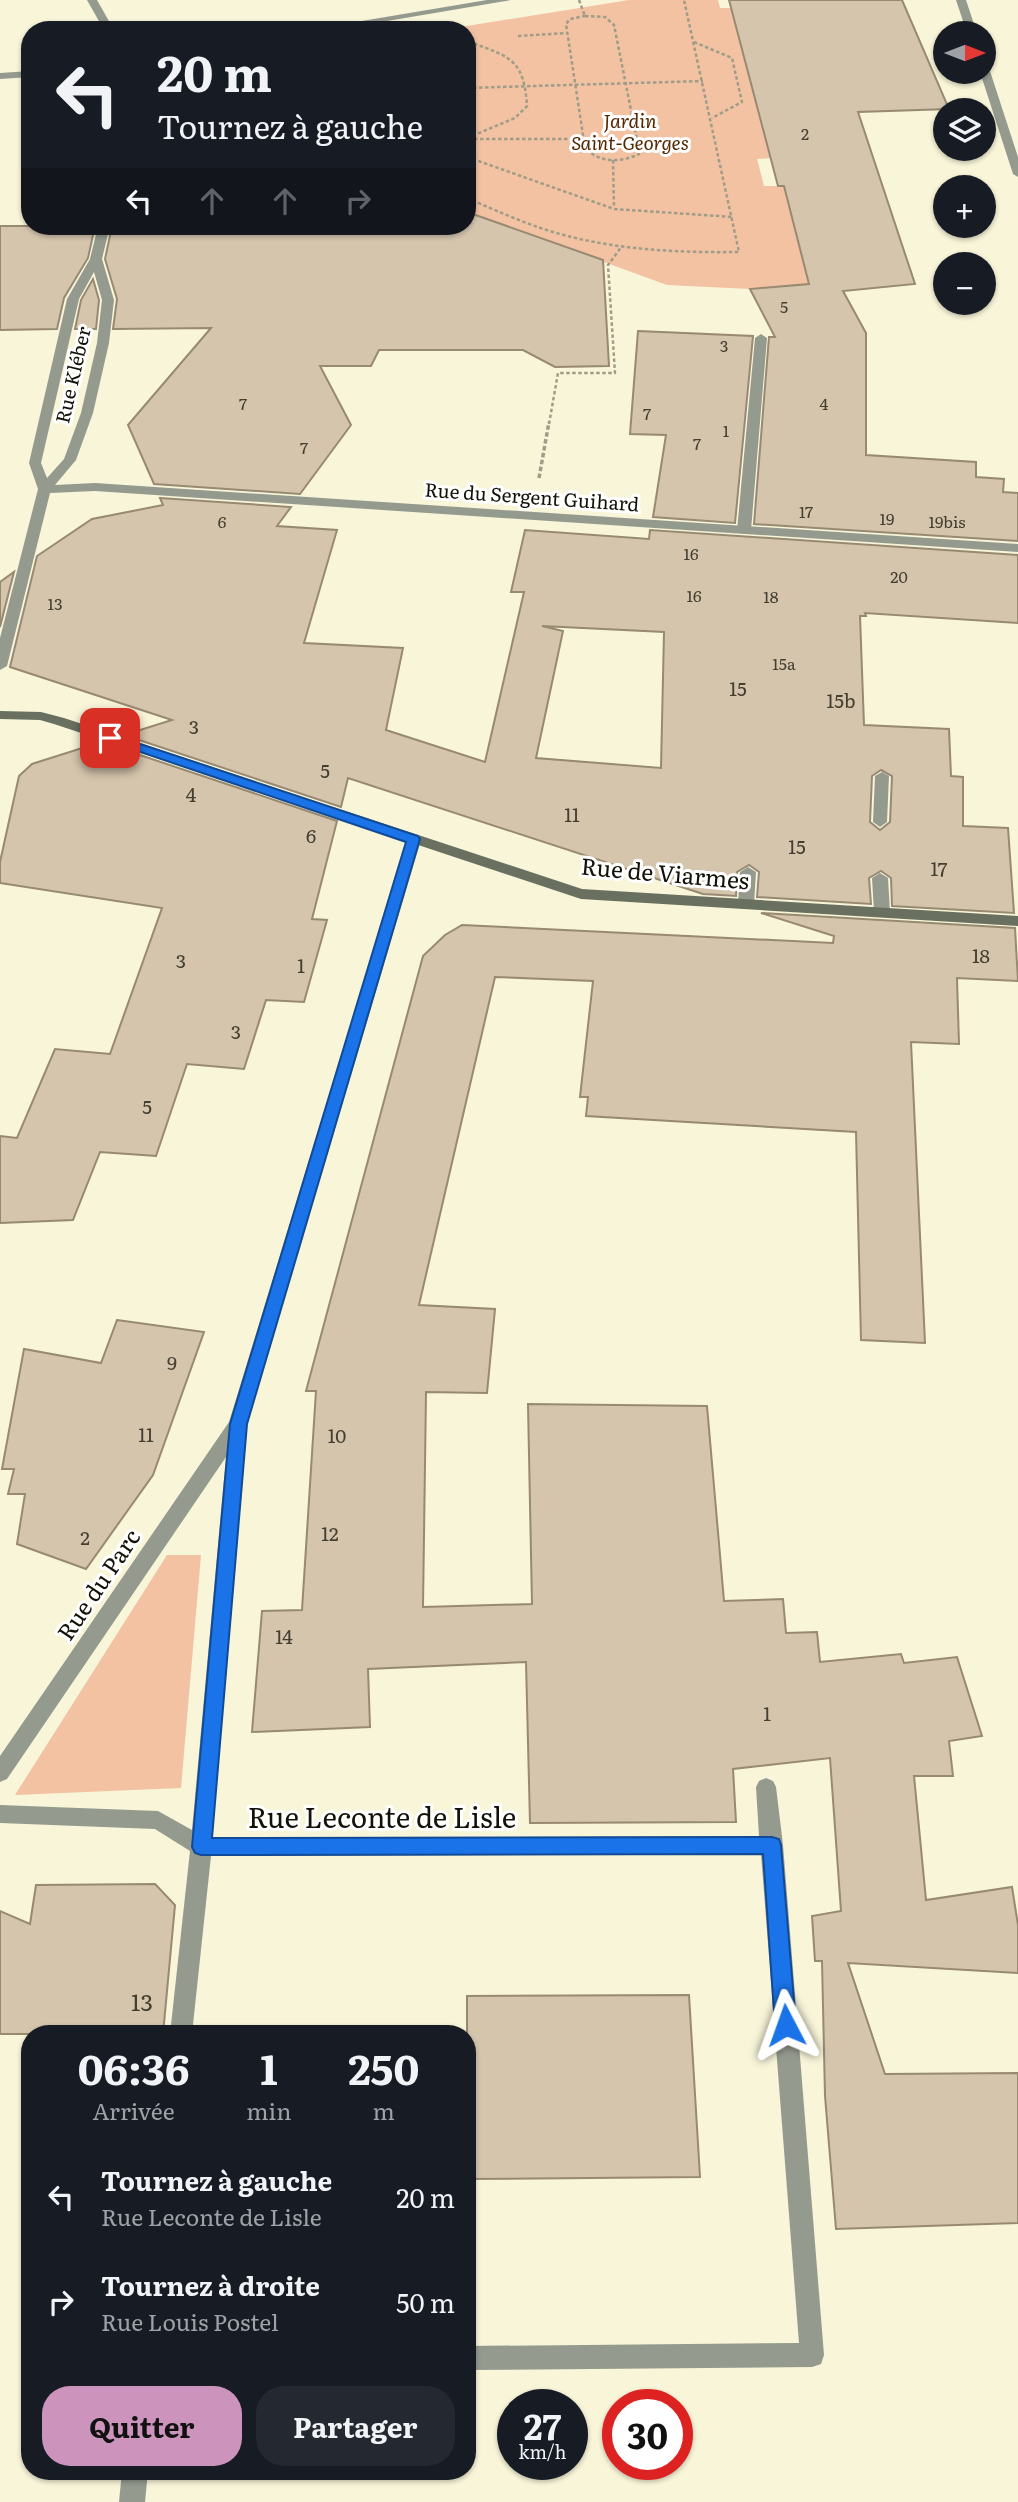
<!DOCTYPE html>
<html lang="fr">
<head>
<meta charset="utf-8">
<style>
	:root { --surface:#171b24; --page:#242831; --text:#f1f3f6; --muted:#9ea1a6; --accent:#cc94bc }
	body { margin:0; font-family:Literata,serif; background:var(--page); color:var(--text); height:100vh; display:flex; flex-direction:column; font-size:26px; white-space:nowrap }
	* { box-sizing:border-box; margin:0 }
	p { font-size:23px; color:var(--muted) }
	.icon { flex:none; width:38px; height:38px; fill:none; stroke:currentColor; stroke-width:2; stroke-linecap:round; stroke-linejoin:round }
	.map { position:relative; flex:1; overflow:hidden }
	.details { position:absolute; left:21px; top:2025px; width:455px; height:455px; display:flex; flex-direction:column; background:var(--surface); border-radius:28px; box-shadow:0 2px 5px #0004 }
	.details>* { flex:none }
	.guide { position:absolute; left:21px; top:21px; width:455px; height:214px; border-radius:28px; box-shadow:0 2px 5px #0004; background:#171b24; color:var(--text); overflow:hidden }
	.needle { width:46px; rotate:90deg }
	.buttons { position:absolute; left:933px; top:21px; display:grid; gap:14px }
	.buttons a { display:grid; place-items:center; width:63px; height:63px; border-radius:50%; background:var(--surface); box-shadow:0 2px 5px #0004; font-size:35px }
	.speed { position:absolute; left:497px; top:2389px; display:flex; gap:14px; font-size:35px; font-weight:700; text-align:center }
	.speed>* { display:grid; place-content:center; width:91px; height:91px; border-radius:50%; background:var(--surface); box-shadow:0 2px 5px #0004; line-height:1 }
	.speed small { font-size:18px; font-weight:400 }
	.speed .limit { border:10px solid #d22; background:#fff; color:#111 }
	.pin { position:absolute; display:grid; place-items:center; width:60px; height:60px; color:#fff; margin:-30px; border-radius:14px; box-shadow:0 4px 10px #0006 }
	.me { position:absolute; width:77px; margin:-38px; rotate:356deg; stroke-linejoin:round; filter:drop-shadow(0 0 5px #0008) }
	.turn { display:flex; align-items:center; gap:24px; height:147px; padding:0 21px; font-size:32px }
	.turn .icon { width:91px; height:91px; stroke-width:2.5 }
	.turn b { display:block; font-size:49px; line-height:60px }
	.lanes { display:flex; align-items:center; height:66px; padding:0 21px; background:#0003; justify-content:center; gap:35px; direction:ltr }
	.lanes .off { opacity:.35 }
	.eta { display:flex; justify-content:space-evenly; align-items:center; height:119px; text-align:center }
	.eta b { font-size:42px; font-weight:700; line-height:49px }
	.action { display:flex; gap:14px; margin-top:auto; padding:14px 21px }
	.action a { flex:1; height:80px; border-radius:28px; background:var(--accent); color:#111; font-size:28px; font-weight:700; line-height:80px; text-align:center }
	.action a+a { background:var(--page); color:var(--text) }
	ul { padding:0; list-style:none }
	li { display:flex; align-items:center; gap:21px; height:105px; padding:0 21px }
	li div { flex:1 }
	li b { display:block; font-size:26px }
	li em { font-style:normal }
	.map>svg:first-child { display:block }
	.green { fill:#f3c2a2 }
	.building { fill:#d5c5ad; stroke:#988972; stroke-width:2; fill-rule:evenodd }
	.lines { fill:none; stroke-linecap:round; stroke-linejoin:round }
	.path-far1 { stroke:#9f9d88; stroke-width:2.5; stroke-dasharray:3.5 2.5; stroke-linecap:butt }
	.path { stroke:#9f9d88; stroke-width:3.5; stroke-dasharray:4.5 2.5; stroke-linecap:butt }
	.lane { fill:#959a8f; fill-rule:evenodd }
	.street { fill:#959a8f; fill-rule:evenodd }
	.secondary { fill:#697060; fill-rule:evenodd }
	.route { fill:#1a73e8; stroke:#114b97; stroke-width:2 }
	.labels { text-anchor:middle; stroke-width:6; stroke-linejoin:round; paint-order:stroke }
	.far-number-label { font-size:16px; fill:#443f31 }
	.far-park-label { font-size:19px; font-style:italic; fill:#532700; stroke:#fff }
	.far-street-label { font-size:19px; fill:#131208; stroke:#fff }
	.number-label { font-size:19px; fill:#443f31 }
	.street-label { font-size:23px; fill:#131208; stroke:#fff }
	.near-number-label { font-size:23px; fill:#443f31 }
	.near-street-label { font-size:28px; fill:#131208; stroke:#fff }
</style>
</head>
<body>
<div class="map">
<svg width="1018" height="2502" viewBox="0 0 1018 2502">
	<rect width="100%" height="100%" fill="#f8f5d9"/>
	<g class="green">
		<path d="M629,0H718L720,8H732L771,158L757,159L764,186H784L821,283L750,289L667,285L467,212V30H442Z"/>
		<path d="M167,1555H201L181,1788L15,1795Z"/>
	</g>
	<g class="building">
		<path d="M729,0H902L949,109L858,112L915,284L843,291L866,333V455L976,462V477L1004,479L1003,492L1018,493V541L754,524L769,337H775L750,289L809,284L784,186H778Z"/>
		<path d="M467,212L603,260L609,366L555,367L523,350H379L371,366H320L351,425L300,494L154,484L128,425L211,328L113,329L117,299L105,259L112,226H467Z"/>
		<path d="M0,226H95L88,258L64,298L57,329L0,330Z"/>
		<path d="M93,279L99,300L96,329H75L81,300Z"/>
		<path d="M638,331L753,336L735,523L653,517L666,435L630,434Z"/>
		<path d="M160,498L291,507L277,526L337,530L304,643L403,648L386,730L485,762L524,592H511L525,530L649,539L650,530L1018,555V623L865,613L866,616H860L864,725L949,729L951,776L963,777V826L1008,828L1014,913L892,906L891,878L881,871L869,878L871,904L757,897L759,872L749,865L737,872L736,896L703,894L348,778L341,807L124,735L172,720L10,667L37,556L92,519L163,505ZM542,626L664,632L661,768L536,758L563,631ZM881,770L892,776L890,822L880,830L870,822L872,776Z"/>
		<path d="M14,572L0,627V582Z"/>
		<path d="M101,742L337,821L312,919L327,920L304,1002L266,1000L244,1069L187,1064L156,1156L100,1152L73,1220L0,1223V1136L17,1138L55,1049L110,1054L162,908L0,883V862L19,776L32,764Z"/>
		<path d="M761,913L1015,928L1018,981L957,978L959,1044L911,1042L925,1343L861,1340L856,1132L586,1116L588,1097H580L593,981L495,977L419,1305L495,1309L487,1393L426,1392L423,1607L532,1604L528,1404L707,1406L724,1601L783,1599L786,1633L817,1632L820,1662L901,1654L904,1663L957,1657L982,1736L949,1741L953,1776H914L926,1900L1012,1887L1018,1925V1973L848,1963L885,2074L1018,2073V2223L836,2229L825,2096L822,1961H815L812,1916L841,1911L830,1758L733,1769L736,1822L530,1823L526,1662L368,1669L370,1727L252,1732L262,1611L302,1610L316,1391H306L423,956L445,935L462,925L833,943L834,936Z"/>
		<path d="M117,1320L204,1332L153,1475L86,1569L17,1544L25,1494H8L14,1469H2L24,1349L101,1363Z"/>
		<path d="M155,1884L175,1905L163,2034H0V1911L30,1924L36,1885Z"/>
		<path d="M689,1995L700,2177L467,2179V1996Z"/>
	</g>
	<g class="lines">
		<g class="path-far1">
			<path d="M579,0L585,16"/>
			<path d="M585,16L605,17L614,25L639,150V154C620,163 600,163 585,148L566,24L570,19Z"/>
			<path d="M518,36L566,33"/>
			<path d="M694,42L732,58L742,102L712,118"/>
			<path d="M467,88L703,81"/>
			<path d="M467,138L515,118L527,106C524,61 512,57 472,43"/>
			<path d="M468,139H583"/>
			<path d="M467,157L614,209L733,217"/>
			<path d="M613,160L614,208"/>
			<path d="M467,198C488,207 510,217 532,225C597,249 671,253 739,252L684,0"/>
			<path d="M549,424L558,373H615L608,265L622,246"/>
		</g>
		<path class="path" d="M539,478L549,422"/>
		<g class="lane">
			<path d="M956,0H966L977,33H967Z"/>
			<path d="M984,65L989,68L1018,157V177L1013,174L980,72H984Z"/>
			<path d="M761,334L767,338L751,530L744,534L737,530L755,338Z"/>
			<path d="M882,772L889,776L887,822L880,827L873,822L875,776Z"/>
			<path d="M748,867L756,872L754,904L746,909L738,904L740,872Z"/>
			<path d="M880,873L888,878L890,912L882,917L874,912L872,878Z"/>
		</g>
		<g class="street">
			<path d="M87,0H97L114,30H104Z"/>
			<path d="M487,0H511L334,30H308Z"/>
			<path d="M30,71V77L0,79V73Z"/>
			<path d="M98,226H110L102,259L114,300L109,343L93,413L76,460L55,485L95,483L1018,544V552L95,491L50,493L7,666L0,670V638L38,489L29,463L67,299L90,259ZM94,272L102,300L97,343L81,413L64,459L47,478L41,463L79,299Z"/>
			<path d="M414,835L421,840L247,1424L212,1838L759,1836L756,1787L759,1781L766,1778L773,1781L776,1787L783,1845L824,2355L821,2364L812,2367L467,2370V2346L799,2343L761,1854L211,1856L192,2034H170L190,1851L155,1829L0,1823V1805L158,1811L192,1830L226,1457L7,1779L0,1782V1756L229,1422L407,840Z"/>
			<path d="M122,2471H148L145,2502H119Z"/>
		</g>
		<path class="secondary" d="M0,711L41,712L64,718L582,889L1018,916V926L581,899L54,724L40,720L0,719Z"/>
	</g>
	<path class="route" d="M110,734L418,836L420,839L247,1424L212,1838L772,1837L779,1839L781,1845L796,2025L793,2032L786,2034L778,2032L775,2025L763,1854L201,1855L195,1853L192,1847L230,1424L406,842L105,740L103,738Z"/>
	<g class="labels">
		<g class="far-number-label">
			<text x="805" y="140">2</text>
			<text x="784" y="313">5</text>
			<text x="724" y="352">3</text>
			<text x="243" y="410">7</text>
			<text x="824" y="410">4</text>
			<text x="647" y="420">7</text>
			<text x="726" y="437">1</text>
			<text x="697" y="450">7</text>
			<text x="304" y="454">7</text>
			<text x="806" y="518">17</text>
			<text x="887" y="525">19</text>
			<text x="222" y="528">6</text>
			<text x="947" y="528">19bis</text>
			<text x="691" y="560">16</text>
			<text x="899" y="583">20</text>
			<text x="694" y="602">16</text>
			<text x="771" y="603">18</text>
			<text x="55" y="610">13</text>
			<text x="784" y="670">15a</text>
		</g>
		<g class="far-park-label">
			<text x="630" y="128">Jardin<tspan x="630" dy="22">Saint-Georges</tspan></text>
		</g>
		<g class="far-street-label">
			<text transform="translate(73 375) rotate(-77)" y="7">Rue Kléber</text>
			<text transform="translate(532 497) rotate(4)" y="7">Rue du Sergent Guihard</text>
		</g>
		<g class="number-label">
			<text x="738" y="696">15</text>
			<text x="841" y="708">15b</text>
			<text x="194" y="734">3</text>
			<text x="325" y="778">5</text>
			<text x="191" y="802">4</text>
			<text x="572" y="822">11</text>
			<text x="311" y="843">6</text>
			<text x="797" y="854">15</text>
			<text x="939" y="876">17</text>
			<text x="981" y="963">18</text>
			<text x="181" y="968">3</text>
			<text x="301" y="973">1</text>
			<text x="236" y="1039">3</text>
			<text x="147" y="1114">5</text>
			<text x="172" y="1370">9</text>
			<text x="146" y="1442">11</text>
			<text x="337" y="1443">10</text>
			<text x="330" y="1541">12</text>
			<text x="85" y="1545">2</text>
			<text x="284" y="1644">14</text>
			<text x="767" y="1721">1</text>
		</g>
		<g class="street-label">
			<text transform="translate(665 874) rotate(5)" y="8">Rue de Viarmes</text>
			<text transform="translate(99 1585) rotate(-56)" y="8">Rue du Parc</text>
		</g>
		<g class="near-number-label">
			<text x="142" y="2011">13</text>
		</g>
		<g class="near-street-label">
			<text x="382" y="1828">Rue Leconte de Lisle</text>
		</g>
	</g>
</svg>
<div class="buttons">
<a><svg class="needle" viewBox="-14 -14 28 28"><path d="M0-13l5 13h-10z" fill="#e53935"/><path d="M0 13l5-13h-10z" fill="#9ea1a6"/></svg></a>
<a><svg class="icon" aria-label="layers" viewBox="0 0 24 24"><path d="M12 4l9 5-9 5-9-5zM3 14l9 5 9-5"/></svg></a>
<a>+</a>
<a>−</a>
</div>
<div class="speed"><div>27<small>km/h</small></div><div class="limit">30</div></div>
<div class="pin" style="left:110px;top:738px;background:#d93025"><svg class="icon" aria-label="arrive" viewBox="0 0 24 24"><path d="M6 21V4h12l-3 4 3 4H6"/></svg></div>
<svg class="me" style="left:786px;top:2025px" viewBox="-20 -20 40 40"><path d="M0-17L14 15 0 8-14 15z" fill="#1a73e8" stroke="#fff" stroke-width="4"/></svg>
<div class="guide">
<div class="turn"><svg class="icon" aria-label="left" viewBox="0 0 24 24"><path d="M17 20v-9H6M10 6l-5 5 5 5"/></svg><div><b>20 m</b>Tournez à gauche</div></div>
<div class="lanes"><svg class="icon" aria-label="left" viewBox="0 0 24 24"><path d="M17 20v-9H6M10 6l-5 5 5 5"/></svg><svg class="icon off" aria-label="ahead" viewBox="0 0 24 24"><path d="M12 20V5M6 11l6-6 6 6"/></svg><svg class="icon off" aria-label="ahead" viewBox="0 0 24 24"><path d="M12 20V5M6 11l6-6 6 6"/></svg><svg class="icon off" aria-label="right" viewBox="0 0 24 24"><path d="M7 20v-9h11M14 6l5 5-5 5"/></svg></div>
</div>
<section class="details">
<div class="eta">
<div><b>06:36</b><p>Arrivée</p></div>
<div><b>1</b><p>min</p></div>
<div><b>250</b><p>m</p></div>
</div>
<ul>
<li><svg class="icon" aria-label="left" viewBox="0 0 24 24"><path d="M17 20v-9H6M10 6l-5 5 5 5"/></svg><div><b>Tournez à gauche</b><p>Rue Leconte de Lisle</p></div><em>20 m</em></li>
<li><svg class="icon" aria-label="right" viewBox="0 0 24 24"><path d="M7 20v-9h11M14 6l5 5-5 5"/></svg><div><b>Tournez à droite</b><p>Rue Louis Postel</p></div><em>50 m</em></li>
</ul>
<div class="action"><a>Quitter</a><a>Partager</a></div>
</section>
</div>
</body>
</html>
